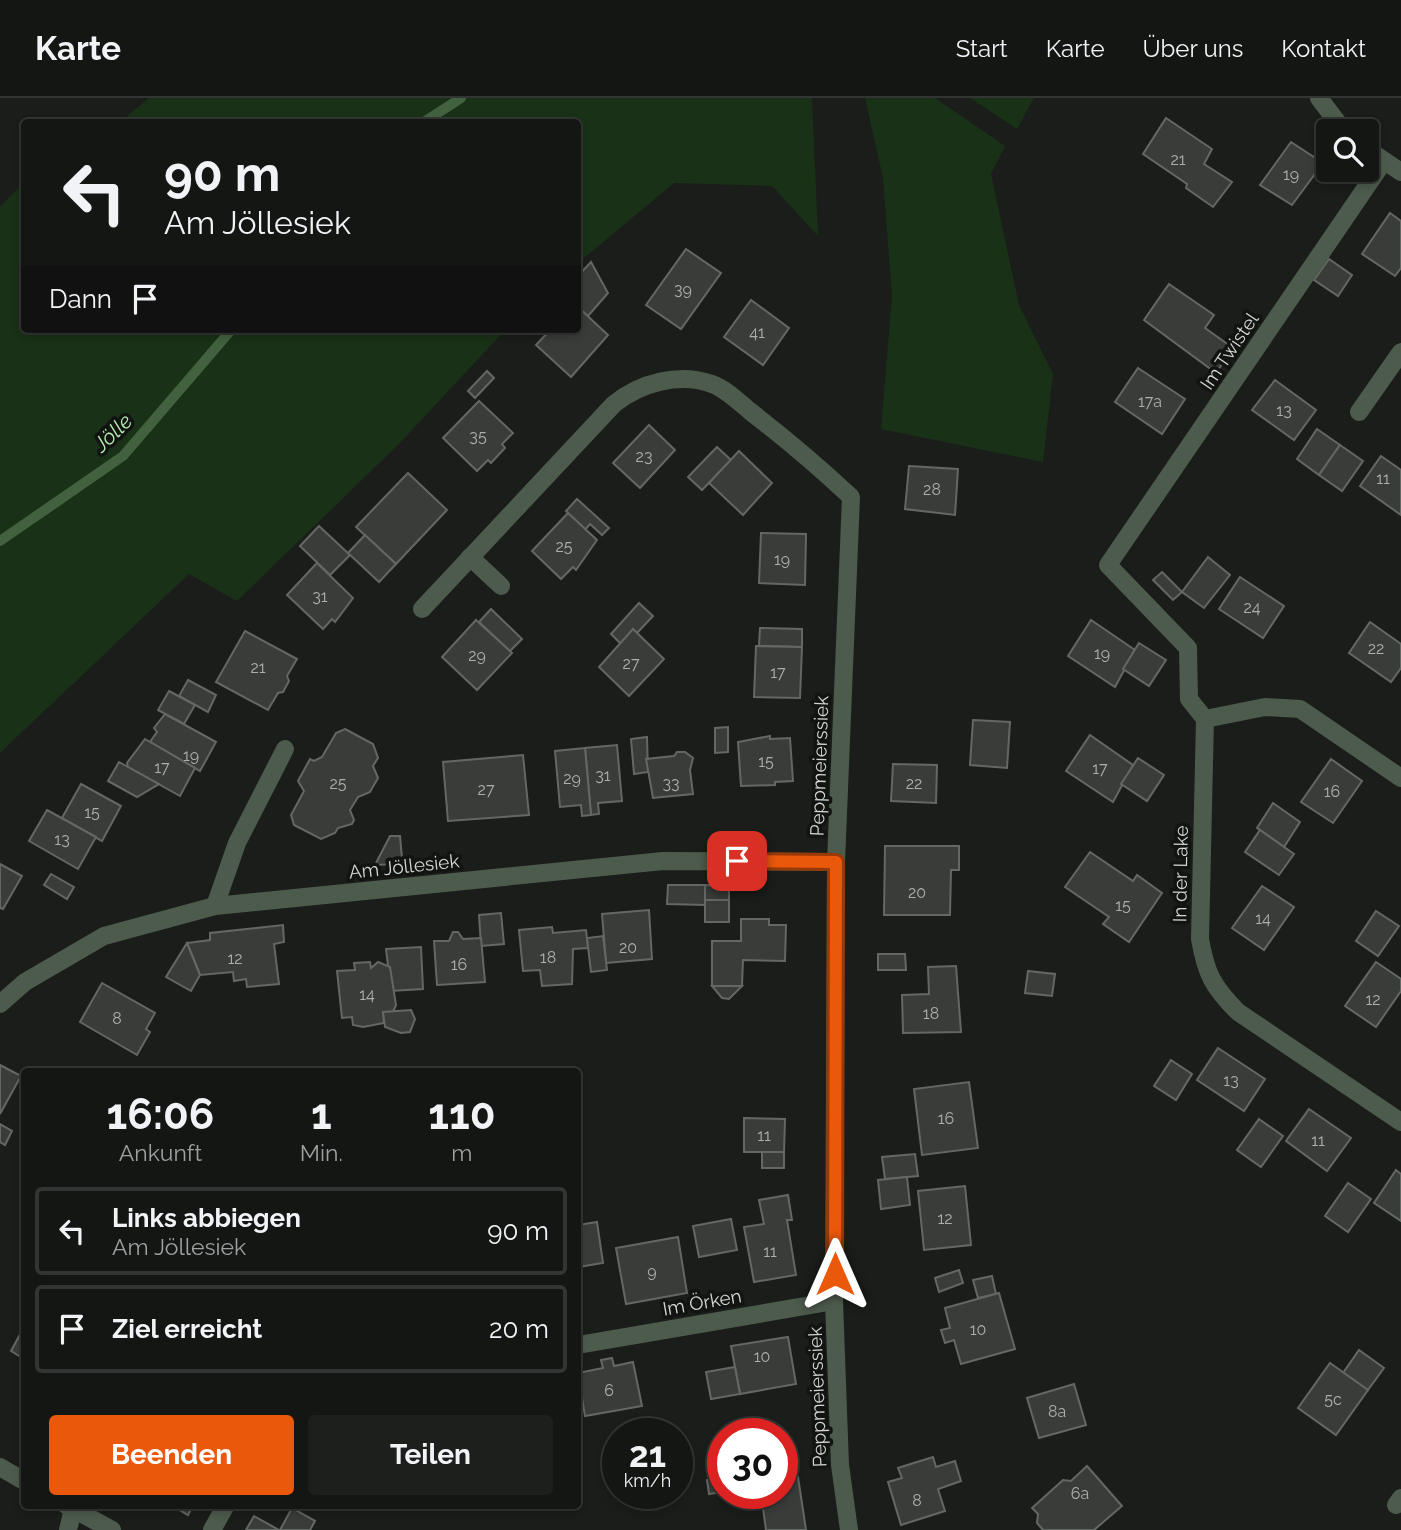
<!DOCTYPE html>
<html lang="de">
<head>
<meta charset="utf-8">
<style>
	:root { --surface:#141614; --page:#1d1f1d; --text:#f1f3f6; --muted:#9d9fa0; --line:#333534; --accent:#ea580c }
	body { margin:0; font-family:Raleway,sans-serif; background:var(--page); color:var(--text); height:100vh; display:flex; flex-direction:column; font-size:26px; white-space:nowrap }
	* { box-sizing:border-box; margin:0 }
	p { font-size:23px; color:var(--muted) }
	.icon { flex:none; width:38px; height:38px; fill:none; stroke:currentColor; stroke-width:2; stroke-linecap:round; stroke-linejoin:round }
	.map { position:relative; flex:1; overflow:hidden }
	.side { position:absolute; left:21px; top:970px; width:560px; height:441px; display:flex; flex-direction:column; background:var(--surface); border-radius:7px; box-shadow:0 4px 10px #0003,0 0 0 2px var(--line) }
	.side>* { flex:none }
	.guide { position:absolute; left:21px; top:21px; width:560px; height:214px; border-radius:7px; box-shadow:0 4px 10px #0003,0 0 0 2px var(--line); background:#141614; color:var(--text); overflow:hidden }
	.tools { position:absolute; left:1316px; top:21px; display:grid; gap:14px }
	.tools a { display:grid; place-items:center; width:63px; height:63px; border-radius:7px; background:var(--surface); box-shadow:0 4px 10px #0003,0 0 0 2px var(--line); font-size:35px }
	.speed { position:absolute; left:602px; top:1320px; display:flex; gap:14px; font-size:35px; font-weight:700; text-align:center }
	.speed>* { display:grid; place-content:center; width:91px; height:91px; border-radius:50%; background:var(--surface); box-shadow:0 4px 10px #0003,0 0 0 2px var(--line); line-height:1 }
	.speed small { font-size:18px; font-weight:400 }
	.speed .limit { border:10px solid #d22; background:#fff; color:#111 }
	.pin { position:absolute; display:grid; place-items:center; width:60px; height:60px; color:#fff; margin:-30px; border-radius:14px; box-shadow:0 4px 10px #0006 }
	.me { position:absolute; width:77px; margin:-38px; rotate:0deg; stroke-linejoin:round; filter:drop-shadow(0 0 5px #0008) }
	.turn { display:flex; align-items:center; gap:24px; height:147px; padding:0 28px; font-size:32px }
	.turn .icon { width:91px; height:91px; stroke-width:2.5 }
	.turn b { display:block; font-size:49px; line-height:60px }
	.then { display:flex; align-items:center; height:66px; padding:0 28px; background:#0003; gap:14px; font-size:26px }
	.eta { display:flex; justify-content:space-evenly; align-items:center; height:119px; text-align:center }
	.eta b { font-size:42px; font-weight:700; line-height:49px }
	.cta { display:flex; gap:14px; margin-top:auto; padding:14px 28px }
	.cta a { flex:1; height:80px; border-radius:7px; background:var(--accent); color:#fff; font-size:28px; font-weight:700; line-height:80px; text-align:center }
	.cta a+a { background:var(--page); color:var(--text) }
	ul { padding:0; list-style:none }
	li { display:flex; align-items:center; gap:21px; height:88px; margin:0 14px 10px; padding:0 14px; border:4px solid var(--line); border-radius:7px }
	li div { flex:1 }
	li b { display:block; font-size:26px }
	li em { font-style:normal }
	header { display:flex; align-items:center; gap:42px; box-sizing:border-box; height:98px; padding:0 35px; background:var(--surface); border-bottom:2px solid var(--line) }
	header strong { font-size:33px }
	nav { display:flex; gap:38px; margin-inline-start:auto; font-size:24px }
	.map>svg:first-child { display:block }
	.green { fill:#193117 }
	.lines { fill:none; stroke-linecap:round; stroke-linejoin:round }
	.stream { stroke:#42623f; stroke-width:10 }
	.building { fill:#393c38; stroke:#646864; stroke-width:2 }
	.minor { stroke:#4d5b4c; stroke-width:18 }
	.route-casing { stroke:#983908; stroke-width:18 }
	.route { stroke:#ea580c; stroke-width:12 }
	.labels { text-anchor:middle; stroke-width:7; stroke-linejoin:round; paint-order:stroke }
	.number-label { font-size:16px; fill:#acb0ac }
	.street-label { font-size:19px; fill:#d3d6d3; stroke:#111411 }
	.water-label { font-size:21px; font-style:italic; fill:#b5ecb0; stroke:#111411 }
</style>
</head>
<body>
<header>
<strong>Karte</strong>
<nav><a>Start</a><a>Karte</a><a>Über uns</a><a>Kontakt</a></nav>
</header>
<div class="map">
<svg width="1401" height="1432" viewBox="0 0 1401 1432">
	<rect width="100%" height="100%" fill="#1a1d1a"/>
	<g class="green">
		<path d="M149,0H812L818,138L772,88L674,85L578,165V24H120Z"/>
		<path d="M865,0H935L1005,48L991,76L1019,207L1053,276L1043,364L881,331L892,198L883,80Z"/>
		<path d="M970,0H1034L1017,31Z"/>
		<path d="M24,84V231H506L400,345L237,503L189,476L0,655V109Z"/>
	</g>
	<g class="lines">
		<g class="stream">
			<path d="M424,24L461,0"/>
			<path d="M0,443L123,358L232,231"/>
		</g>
	</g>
	<g class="building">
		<path d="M1166,20L1212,51L1204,66L1232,84L1213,109L1186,90L1187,86L1143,56Z"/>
		<path d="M1291,44L1323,65L1292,107L1260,87Z"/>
		<path d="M1390,115L1401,123V170L1395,178L1362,156Z"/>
		<path d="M686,151L721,175L681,231L646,207Z"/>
		<path d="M1329,161L1352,177L1338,198L1314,182Z"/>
		<path d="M591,164L608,195L588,218L578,209V178Z"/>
		<path d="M1169,186L1214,217L1205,230L1233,250L1216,275L1144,222Z"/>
		<path d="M751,202L789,230L763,267L724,239Z"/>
		<path d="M578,209L608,237L571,279L536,247L551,231H578Z"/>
		<path d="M1138,270L1185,301L1162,336L1115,304Z"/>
		<path d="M487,273L494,280L475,300L468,293Z"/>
		<path d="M1275,282L1316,312L1294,342L1252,312Z"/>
		<path d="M479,303L513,335L502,346L505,350L491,365L488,362L477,373L443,340Z"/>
		<path d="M649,327L675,352L640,390L613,365Z"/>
		<path d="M1317,331L1340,347L1319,377L1297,361Z"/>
		<path d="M1340,347L1363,363L1342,393L1319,377Z"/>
		<path d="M717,349L731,362L702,392L688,379Z"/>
		<path d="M739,353L772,385L743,417L709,385Z"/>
		<path d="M1381,358L1401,372V417L1360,388Z"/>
		<path d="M909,368L958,371L955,417L905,411Z"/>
		<path d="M408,375L447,412L396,466L356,429Z"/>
		<path d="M577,401L609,430L602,437L590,426L585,432L566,413Z"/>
		<path d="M568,415L597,442L576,472L573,469L561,481L532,453Z"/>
		<path d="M319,428L350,457L330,477L300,448Z"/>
		<path d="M761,435L806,436L805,487L759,485Z"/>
		<path d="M365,437L396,466L379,484L348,455Z"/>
		<path d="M1208,459L1230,477L1204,510L1182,494Z"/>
		<path d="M317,465L353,500L335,524L332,521L323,531L287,497Z"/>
		<path d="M1162,474L1182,494L1173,502L1153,482Z"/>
		<path d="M1240,479L1284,508L1263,540L1219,511Z"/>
		<path d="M639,505L653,518L637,535L633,531L621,546L611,536Z"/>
		<path d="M491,511L522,541L510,553L479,524Z"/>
		<path d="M476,522L512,555L477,592L442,559Z"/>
		<path d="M1091,522L1135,552L1115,589L1068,558Z"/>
		<path d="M1370,524L1401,546V570L1391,584L1349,555Z"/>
		<path d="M760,530L802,531V549L759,548Z"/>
		<path d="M633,531L664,561L629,598L599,569Z"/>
		<path d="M245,533L297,561L287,578L289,583L283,594L278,595L268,612L216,584Z"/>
		<path d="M1139,545L1166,562L1149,588L1123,571Z"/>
		<path d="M756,548L802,549L800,600L754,599Z"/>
		<path d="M188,582L216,597L208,614L179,598Z"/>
		<path d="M169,593L195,607L184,626L158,612Z"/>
		<path d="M165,616L216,644L200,673L150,644L157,634L154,630Z"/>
		<path d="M973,622L1010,624L1007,670L970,667Z"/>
		<path d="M728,629V654L715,655V630Z"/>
		<path d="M345,631L373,646L378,660L373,668L378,680L370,694L358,699L350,712L354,722L352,726L338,730L335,735L321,741L294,727L291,717L304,693L298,683L310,661L314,663L322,659L336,635Z"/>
		<path d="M1090,637L1133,667L1113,704L1066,673Z"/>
		<path d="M770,638V641L790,640L793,683L775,684V687L741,688L738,644Z"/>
		<path d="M647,639L648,674L634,676L631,641Z"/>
		<path d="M145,641L195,670L180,698L128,669L127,665Z"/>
		<path d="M617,647L622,703L598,705L599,716L591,717L585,650Z"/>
		<path d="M585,650L591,717L582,718L581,707L560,709L555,653Z"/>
		<path d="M677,654H685L693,660L690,672L693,696L653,700L646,661L674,658Z"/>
		<path d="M523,657L529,717L448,723L443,664Z"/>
		<path d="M1138,660L1164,677L1147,703L1121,686Z"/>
		<path d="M1331,661L1362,683L1333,725L1301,704Z"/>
		<path d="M119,664L128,669L159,686L137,699L108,683Z"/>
		<path d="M893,666L937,667L936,705L891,703Z"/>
		<path d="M81,686L121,708L102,743L62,720Z"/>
		<path d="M1273,705L1300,724L1284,749L1257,730Z"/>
		<path d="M47,712L96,739L78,771L29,743Z"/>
		<path d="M1260,732L1294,756L1279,777L1245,754Z"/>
		<path d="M390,738H400L402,760L398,766L375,767Z"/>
		<path d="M885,748H959V772H951L950,817H884Z"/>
		<path d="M1090,754L1133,783L1137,777L1162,795L1129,844L1103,826L1109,819L1065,789Z"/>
		<path d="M0,766L22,778L3,811L0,810Z"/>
		<path d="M51,776L74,789L67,801L44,787Z"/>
		<path d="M668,787H705V807L667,806Z"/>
		<path d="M705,787L729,788V802H705Z"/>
		<path d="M1262,788L1294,809L1264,852L1232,830Z"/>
		<rect x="705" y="802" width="24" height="22"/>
		<path d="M649,812L652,861L606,865L602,816Z"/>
		<path d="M1376,813L1399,828L1378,858L1356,843Z"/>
		<path d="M501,815L504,846L481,848L479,817Z"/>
		<path d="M741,821H769V827H786L785,863L743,862L742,888H712V843H741Z"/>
		<path d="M283,827L284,844L274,846L279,886L247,889L246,881L234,883L233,874L200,877L187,845L210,842V835Z"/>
		<path d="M552,829L553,835L586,832L588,850L573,851L572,886L542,888L540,872L523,873L519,832Z"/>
		<path d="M453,834H458L463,841L481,840L485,884L437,887L434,843H449Z"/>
		<path d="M603,838L607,872L591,874L587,840Z"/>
		<path d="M187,845L200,877L191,893L166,879Z"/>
		<path d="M421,849L423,891L391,893L386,851Z"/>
		<path d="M878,856H905L906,872H878Z"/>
		<path d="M370,864L371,870L378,864L390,869L396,907L393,914H383L384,925L363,929L353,927L352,919L342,920L337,873L355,872L354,865Z"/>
		<path d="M1376,864L1401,881V893L1376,929L1345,908Z"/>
		<path d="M956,868L961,934L903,935L902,897L929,896L928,869Z"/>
		<path d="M1028,873L1055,876L1052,898L1025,895Z"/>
		<path d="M102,885L155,915L146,931L150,934L137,957L80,924Z"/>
		<path d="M712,888H742L729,901L722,900Z"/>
		<path d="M411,912L415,921L410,934L401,935L385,929L383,914Z"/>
		<path d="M1218,950L1265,981L1244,1013L1197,982Z"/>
		<path d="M1171,962L1192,976L1176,1002L1154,988Z"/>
		<path d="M0,967L21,978L0,1016Z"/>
		<path d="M969,984L978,1050L922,1057L914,991Z"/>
		<path d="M1309,1011L1351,1040L1327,1073L1286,1043Z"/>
		<path d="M744,1020L785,1021L784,1054H744Z"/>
		<path d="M1259,1021L1283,1038L1261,1069L1237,1052Z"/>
		<path d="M0,1026L12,1033L5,1047L0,1044Z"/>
		<rect x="762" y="1054" width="22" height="16"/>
		<path d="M915,1056L918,1078L885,1081L882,1059Z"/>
		<path d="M1396,1072L1401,1076V1123L1374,1105Z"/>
		<path d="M907,1079L910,1107L881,1111L878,1082Z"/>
		<path d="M1348,1085L1371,1101L1348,1134L1325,1118Z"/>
		<path d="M965,1088L971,1147L924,1152L918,1093Z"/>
		<path d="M788,1097L792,1122H787L796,1177L754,1184L744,1129L764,1126L759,1102Z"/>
		<path d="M731,1121L737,1152L699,1159L693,1128Z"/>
		<path d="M597,1124L603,1165L578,1169V1127Z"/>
		<path d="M678,1139L687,1195L626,1206L616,1150Z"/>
		<path d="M959,1172L963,1185L939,1194L935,1180Z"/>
		<path d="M992,1178L996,1196L978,1200L973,1182Z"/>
		<path d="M999,1195L1015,1251L961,1266L954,1242L945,1245L941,1232L950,1230L945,1210Z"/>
		<path d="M24,1229V1261L11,1253Z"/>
		<path d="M788,1239L796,1286L740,1296L731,1248Z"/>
		<path d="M1359,1252L1384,1270L1368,1292L1343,1275Z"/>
		<path d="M612,1260L614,1268L633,1264L642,1308L585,1318L578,1275L603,1270L601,1262Z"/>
		<path d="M1330,1265L1368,1292L1336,1337L1298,1310Z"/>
		<path d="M735,1269L740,1296L711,1301L706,1274Z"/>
		<path d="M1074,1286L1086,1327L1039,1340L1027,1300Z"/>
		<path d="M933,1359L936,1369L955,1363L961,1383L938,1391L945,1413L901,1427L888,1384L902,1380L898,1370Z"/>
		<path d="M1087,1368L1122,1408L1094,1432H1043L1037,1425L1038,1416L1032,1410L1063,1382L1071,1383Z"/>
		<path d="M723,1379V1394L709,1396L707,1382Z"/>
		<path d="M798,1379L806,1432H766L761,1395H782V1381Z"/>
		<path d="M171,1407H193L188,1417Z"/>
		<path d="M292,1410L315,1423L310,1432H280Z"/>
		<path d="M254,1418L279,1432H246Z"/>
	</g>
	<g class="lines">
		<g class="minor">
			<path d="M1319,0L1344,33"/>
			<path d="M1367,51L1401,74"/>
			<path d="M1384,63L1108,467L1188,550L1189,601L1205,621L1200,841C1206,876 1213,889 1238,914L1401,1024"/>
			<path d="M1359,314L1401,254"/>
			<path d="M470,459L501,488"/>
			<path d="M422,511L614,306C640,285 679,274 712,286C726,291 740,305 751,314C786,341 819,369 851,399L836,764L834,1203L840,1367L849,1432"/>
			<path d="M1205,621L1265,609L1300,611L1401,680"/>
			<path d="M215,808L237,745L285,651"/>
			<path d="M0,906L25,884L104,838L215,808L663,763L836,764"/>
			<path d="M578,1247L834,1203"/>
			<path d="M0,1369L24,1383"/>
			<path d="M66,1407L112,1432"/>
			<path d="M1396,1407L1401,1400"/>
			<path d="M68,1432L73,1411"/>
			<path d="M212,1432L226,1407"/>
		</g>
	</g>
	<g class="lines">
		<defs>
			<path id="route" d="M737,763L836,764L835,1176"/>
		</defs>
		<use href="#route" class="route-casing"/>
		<use href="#route" class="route"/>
	</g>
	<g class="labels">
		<g class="number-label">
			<text x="1178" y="67">21</text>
			<text x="1291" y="82">19</text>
			<text x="683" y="197">39</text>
			<text x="757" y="240">41</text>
			<text x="1150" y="309">17a</text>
			<text x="1284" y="318">13</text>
			<text x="478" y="344">35</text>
			<text x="644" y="364">23</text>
			<text x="1383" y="386">11</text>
			<text x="932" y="397">28</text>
			<text x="564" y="454">25</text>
			<text x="782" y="467">19</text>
			<text x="320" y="504">31</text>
			<text x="1252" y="515">24</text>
			<text x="1376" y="556">22</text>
			<text x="1102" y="561">19</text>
			<text x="477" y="563">29</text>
			<text x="631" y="571">27</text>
			<text x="258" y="575">21</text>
			<text x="778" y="580">17</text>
			<text x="191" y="663">19</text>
			<text x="766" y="669">15</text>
			<text x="162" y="675">17</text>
			<text x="1100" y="676">17</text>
			<text x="603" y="683">31</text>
			<text x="572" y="686">29</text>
			<text x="338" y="691">25</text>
			<text x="671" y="691">33</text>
			<text x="914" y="691">22</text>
			<text x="486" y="697">27</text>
			<text x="1332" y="699">16</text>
			<text x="92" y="720">15</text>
			<text x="62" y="747">13</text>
			<text x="917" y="800">20</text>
			<text x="1123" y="813">15</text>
			<text x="1263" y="826">14</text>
			<text x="628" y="855">20</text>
			<text x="548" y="865">18</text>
			<text x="235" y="866">12</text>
			<text x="459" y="872">16</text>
			<text x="367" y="902">14</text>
			<text x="1373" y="907">12</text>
			<text x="931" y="921">18</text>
			<text x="117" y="926">8</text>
			<text x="1231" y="988">13</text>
			<text x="946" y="1026">16</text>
			<text x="764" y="1043">11</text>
			<text x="1318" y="1048">11</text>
			<text x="945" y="1126">12</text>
			<text x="770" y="1159">11</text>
			<text x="652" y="1179">9</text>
			<text x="978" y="1237">10</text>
			<text x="762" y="1264">10</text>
			<text x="609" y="1298">6</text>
			<text x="1333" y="1307">5c</text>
			<text x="1057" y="1319">8a</text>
			<text x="1080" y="1401">6a</text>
			<text x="917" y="1408">8</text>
		</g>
		<g class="street-label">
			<text transform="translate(1229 253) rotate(-56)" y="7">Im Twistel</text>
			<text transform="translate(819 668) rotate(-88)" y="7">Peppmeierssiek</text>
			<text transform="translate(404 768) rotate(-6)" y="7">Am Jöllesiek</text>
			<text transform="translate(1180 776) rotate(-89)" y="7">In der Lake</text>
			<text transform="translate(702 1204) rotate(-10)" y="7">Im Örken</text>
			<text transform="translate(817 1299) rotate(-92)" y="7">Peppmeierssiek</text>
		</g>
		<g class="water-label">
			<text transform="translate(113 335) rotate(-44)" y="7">Jölle</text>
		</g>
	</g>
</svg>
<div class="tools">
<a><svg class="icon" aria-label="search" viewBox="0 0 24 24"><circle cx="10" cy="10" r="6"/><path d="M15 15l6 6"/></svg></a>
</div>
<div class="speed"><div>21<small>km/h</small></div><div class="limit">30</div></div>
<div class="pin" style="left:737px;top:763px;background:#d93025"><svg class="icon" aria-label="arrive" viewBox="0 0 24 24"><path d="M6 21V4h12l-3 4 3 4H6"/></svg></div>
<svg class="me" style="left:835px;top:1176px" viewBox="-20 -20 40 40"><path d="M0-17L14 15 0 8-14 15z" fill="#ea580c" stroke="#fff" stroke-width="4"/></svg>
<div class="guide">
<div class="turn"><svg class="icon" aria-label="left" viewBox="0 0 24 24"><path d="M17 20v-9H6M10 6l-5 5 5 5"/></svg><div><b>90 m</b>Am Jöllesiek</div></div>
<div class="then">Dann<svg class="icon" aria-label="arrive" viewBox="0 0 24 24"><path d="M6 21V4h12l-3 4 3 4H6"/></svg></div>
</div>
<section class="side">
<div class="eta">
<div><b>16:06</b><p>Ankunft</p></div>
<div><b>1</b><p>Min.</p></div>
<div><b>110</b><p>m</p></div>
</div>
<ul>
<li><svg class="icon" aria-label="left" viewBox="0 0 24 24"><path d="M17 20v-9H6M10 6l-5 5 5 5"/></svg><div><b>Links abbiegen</b><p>Am Jöllesiek</p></div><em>90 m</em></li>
<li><svg class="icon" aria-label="arrive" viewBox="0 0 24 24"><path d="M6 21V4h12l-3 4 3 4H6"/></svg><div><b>Ziel erreicht</b></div><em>20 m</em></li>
</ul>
<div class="cta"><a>Beenden</a><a>Teilen</a></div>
</section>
</div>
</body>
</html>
